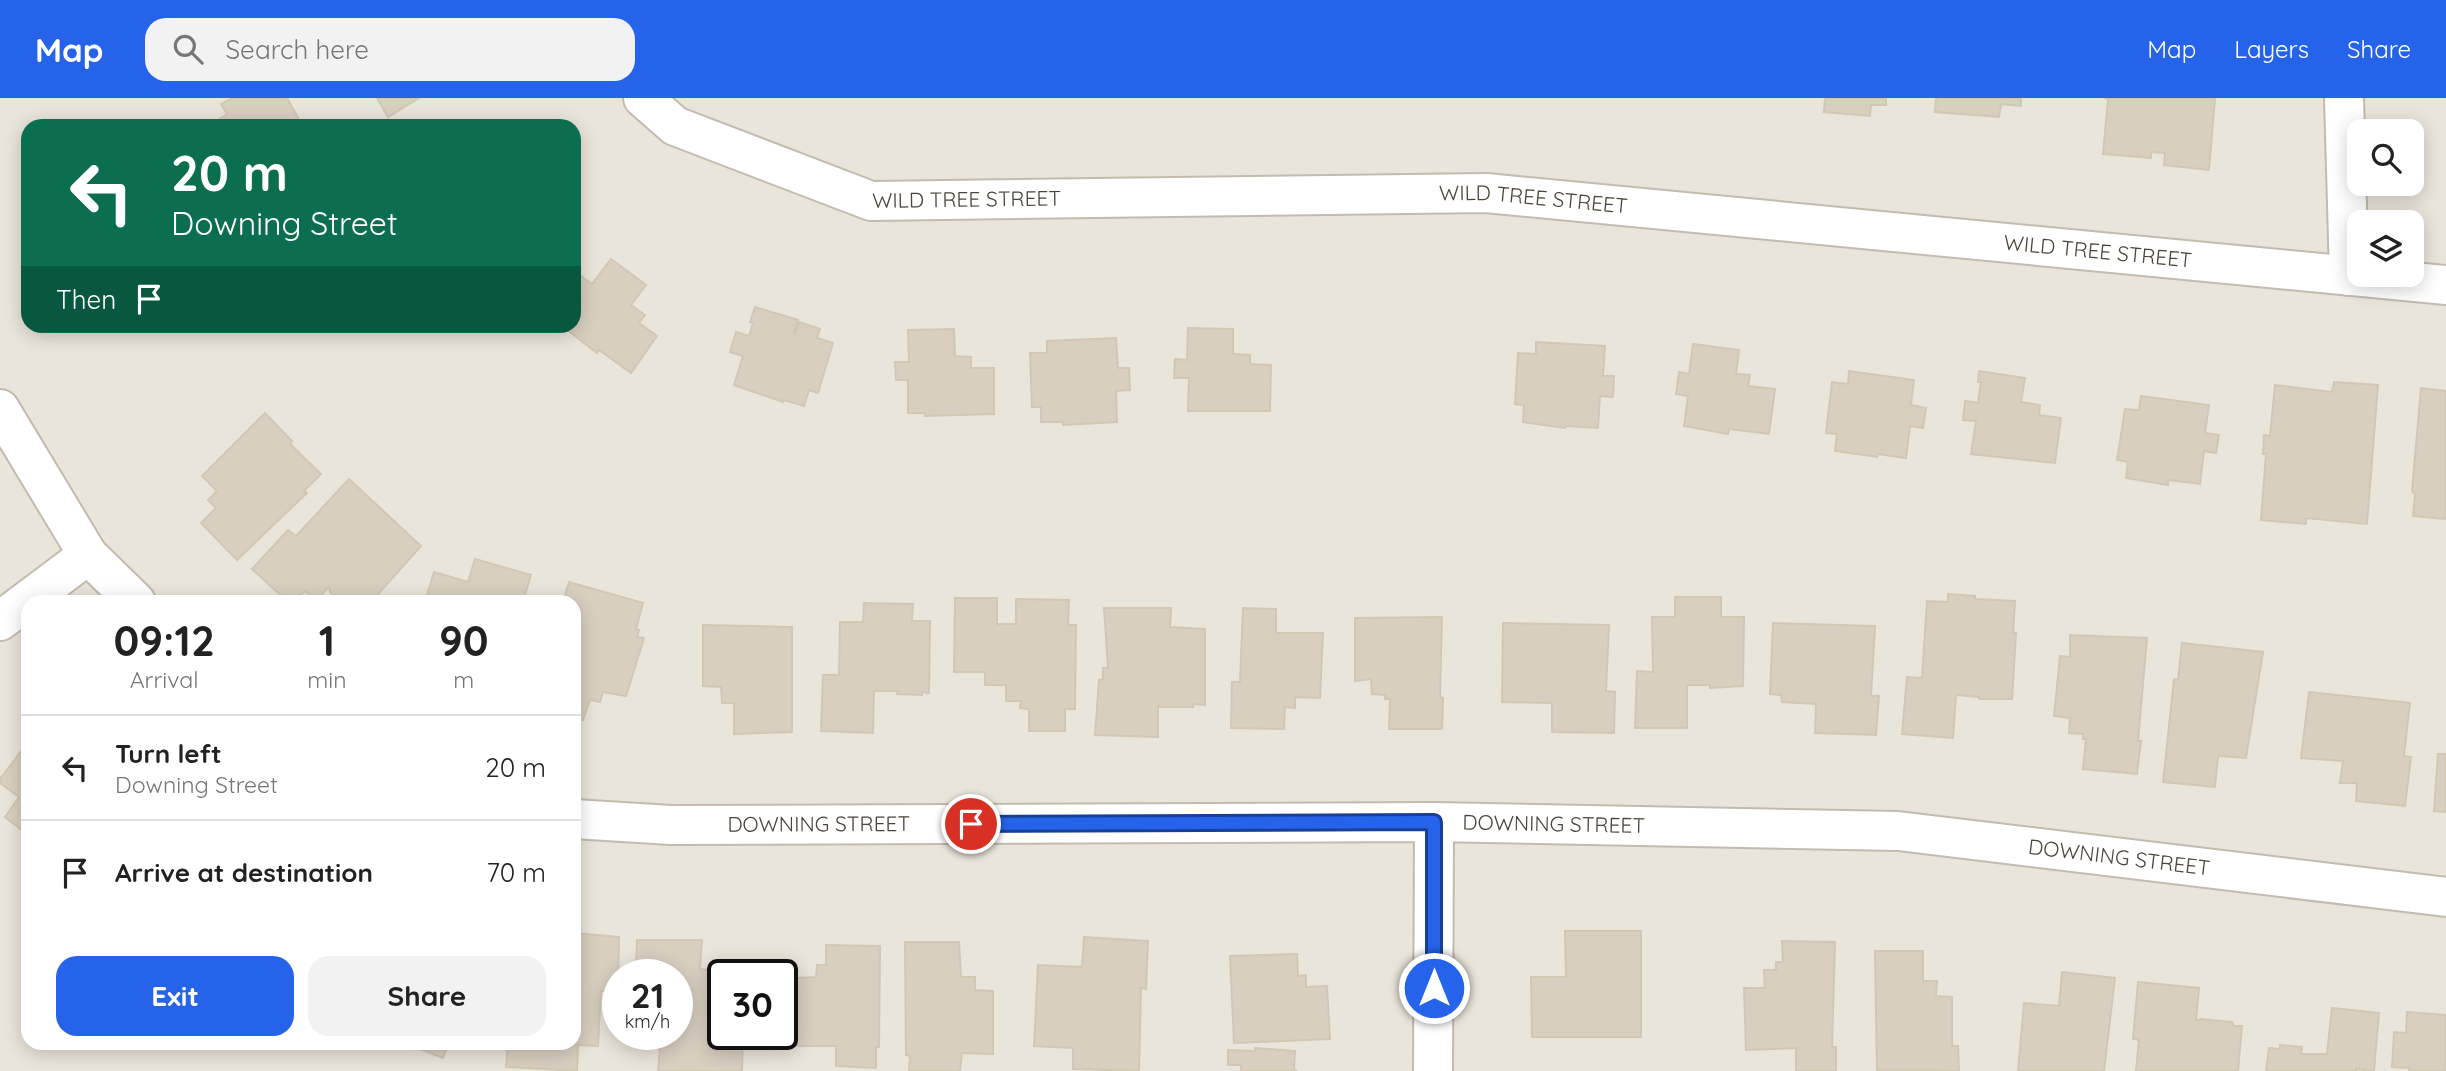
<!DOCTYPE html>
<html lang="en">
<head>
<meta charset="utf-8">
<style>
	:root { --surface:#fff; --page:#f2f2f2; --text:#222; --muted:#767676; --line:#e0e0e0; --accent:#2563eb }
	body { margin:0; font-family:Quicksand,sans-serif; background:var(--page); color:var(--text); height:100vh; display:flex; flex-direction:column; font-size:26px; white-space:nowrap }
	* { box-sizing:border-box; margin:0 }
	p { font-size:23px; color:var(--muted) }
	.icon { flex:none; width:38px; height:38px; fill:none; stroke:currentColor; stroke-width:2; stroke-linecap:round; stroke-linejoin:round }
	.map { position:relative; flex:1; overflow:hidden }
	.sheet { position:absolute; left:21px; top:497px; width:560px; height:455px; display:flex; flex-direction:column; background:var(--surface); border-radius:21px; box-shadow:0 4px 18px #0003 }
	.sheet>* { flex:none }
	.guide { position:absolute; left:21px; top:21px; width:560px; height:214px; border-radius:21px; box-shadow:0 4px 18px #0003; background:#0b6e4f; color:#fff; overflow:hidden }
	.fabs { position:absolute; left:2347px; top:21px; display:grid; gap:14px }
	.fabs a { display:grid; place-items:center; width:77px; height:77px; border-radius:14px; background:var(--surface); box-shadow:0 4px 18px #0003; font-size:35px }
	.speed { position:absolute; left:602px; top:861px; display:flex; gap:14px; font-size:35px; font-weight:700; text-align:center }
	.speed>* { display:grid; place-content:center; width:91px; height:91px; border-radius:50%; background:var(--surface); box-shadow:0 4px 18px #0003; line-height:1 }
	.speed small { font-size:18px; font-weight:400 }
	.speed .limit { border:4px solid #111; border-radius:10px; background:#fff; color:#111 }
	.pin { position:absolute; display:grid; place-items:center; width:60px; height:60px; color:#fff; margin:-30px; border:4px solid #fff; border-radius:50%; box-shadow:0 2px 7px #0007 }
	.me { position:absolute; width:77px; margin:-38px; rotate:0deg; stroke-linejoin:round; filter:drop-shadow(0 0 5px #0008) }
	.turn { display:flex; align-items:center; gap:24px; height:147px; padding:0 35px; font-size:32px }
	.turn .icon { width:91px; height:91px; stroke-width:2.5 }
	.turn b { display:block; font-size:49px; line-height:60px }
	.then { display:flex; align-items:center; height:66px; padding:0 35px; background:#0003; gap:14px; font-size:26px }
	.eta { display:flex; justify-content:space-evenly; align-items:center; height:119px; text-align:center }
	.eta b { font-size:42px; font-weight:700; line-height:49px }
	.primary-button { display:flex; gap:14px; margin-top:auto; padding:14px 35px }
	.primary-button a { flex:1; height:80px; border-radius:21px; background:var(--accent); color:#fff; font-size:28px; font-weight:700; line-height:80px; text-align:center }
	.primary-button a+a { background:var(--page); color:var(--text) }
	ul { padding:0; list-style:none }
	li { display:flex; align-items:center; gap:21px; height:105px; padding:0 35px; border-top:2px solid var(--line) }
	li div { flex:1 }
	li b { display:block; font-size:26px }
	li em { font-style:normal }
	header { display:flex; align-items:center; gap:42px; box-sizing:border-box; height:98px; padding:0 35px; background:var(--accent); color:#fff }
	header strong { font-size:33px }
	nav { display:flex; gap:38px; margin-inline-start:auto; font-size:24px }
	.search { width:490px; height:63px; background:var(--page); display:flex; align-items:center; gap:18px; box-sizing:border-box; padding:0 24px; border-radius:21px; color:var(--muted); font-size:26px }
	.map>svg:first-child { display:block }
	.residential { fill:#eae5da; fill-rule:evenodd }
	.building { fill:#d8cfc1; stroke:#d3c7b4; stroke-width:2 }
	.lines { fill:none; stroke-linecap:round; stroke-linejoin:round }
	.minor-casing { stroke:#c2bbae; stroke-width:42 }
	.minor { stroke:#fff; stroke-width:38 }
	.route-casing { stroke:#184099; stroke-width:18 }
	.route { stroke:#2563eb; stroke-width:12 }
	.labels { text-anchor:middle; stroke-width:6; stroke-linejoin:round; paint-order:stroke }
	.street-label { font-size:21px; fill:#4b4439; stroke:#fff }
</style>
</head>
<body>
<header>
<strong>Map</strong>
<div class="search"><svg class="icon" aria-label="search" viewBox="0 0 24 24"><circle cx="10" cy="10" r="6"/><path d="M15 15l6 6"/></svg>Search here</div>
<nav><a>Map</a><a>Layers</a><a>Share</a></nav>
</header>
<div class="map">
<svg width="2446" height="973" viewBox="0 0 2446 973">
	<rect width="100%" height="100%" fill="#f6f3ec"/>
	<path class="residential" d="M0,0H2446V973H0ZM28,28H574V228H28ZM2359,33H2412V86H2359ZM2359,124H2412V177H2359ZM28,504H574V945H28ZM618,877H677V936H618ZM723,877H782V936H723Z"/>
	<g class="building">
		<path d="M233,0H287L301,25L296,28H209L227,16L221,6Z"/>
		<path d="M377,0H419L388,19Z"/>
		<path d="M1825,0H1886V7H1871L1870,18L1824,14Z"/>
		<path d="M1936,0H2021V8L2001,6L1999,19L1935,14Z"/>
		<path d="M2104,0H2215L2209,72L2164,67L2165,55L2151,54V60L2103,56L2108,1Z"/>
		<path d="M611,161L646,187L631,207L645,217L639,225L657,238L631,275L599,252L597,255L562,228H574V211L581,202L574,197V189L581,178L592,186Z"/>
		<path d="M755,209L798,222L794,235L795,236L799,224L820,231L817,240L833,245L818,295L809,292L804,308L784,302L783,304L734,287L743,258L730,254L736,234L749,238L753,225L750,224Z"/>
		<path d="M1188,230L1233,231V256L1250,257V266L1271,267L1270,313H1188L1189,280H1174L1175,261L1187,262Z"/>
		<path d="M954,231L955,258L971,259V270H994V316L925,318V315H908V282H896L895,264H909L908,232Z"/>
		<path d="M1116,240L1118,270H1129L1130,292L1116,293L1117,324L1063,327V324H1041V309H1032L1030,255H1047V243Z"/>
		<path d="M1536,244L1605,248L1603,278H1614L1613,299L1600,298L1598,330L1566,328L1565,330L1523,324L1524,307L1515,306L1518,255L1536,256Z"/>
		<path d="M1693,246L1739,252L1736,276L1750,277L1748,288L1775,291L1769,336L1729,331L1728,336L1684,328L1688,298L1676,296L1679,274L1689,276Z"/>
		<path d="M1849,273L1914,282L1911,307L1926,310L1923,330L1910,328L1906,360L1878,356L1877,359L1835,353L1837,336L1826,335L1832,284L1848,286Z"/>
		<path d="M1979,273L2025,280L2021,304L2040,307L2039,317L2061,320L2055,365L1971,356L1976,323L1963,322L1965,303L1978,305L1981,284H1978Z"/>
		<path d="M2334,284L2378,287L2367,426L2306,420V426L2261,422L2266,356H2263L2264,337L2270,338L2275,287L2332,294Z"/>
		<path d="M2421,290L2446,293V421L2413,418L2415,396L2412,393Z"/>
		<path d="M2141,298L2209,307L2205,335L2219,337L2216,355L2204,353L2200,386L2168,382V387L2126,380L2128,364L2117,362L2125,311L2139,312Z"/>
		<path d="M265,315L292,343L290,346L321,376L304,393L307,395L237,462L201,425L216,410L208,402L217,393L202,378Z"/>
		<path d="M349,381L421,448L371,504H341L330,494L329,489L315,503L305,493L293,504H288L252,471L288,432L296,438Z"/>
		<path d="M475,461L531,477L525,497L526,502L529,504H425L434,474L468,484Z"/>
		<path d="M569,484L643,505L636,531L639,532L637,539L644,540L626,598L603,594L600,604L590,602L583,622L574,620V504H563Z"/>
		<path d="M1948,496L1975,498V501L2015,503L2013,535H2016L2012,601H1979V599L1956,597L1953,640L1902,636L1907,579L1922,580L1927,503L1948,504Z"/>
		<path d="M1675,499H1721V519H1744L1743,588L1710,590V587H1687V630H1635L1637,573L1653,574L1652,519H1675Z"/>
		<path d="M955,500H997V526H1016V501L1069,502L1068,527H1076L1075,611H1065V633H1029V611L1020,610L1021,603H1006V587H985V574H954Z"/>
		<path d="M864,505L913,506L912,523H930L929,595L922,594V597L897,596L898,593H874L873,635L821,633L823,577H839L840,524H863Z"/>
		<path d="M1104,510H1171L1170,529L1205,531V607L1193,606V609H1160L1158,607V639L1095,637L1099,582L1103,581V570H1108Z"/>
		<path d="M1243,510L1276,511V535H1323L1320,600L1295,599V610L1285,609L1284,631L1231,630L1232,584H1240Z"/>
		<path d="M1442,519L1440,599L1443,600L1442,631H1389L1390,601H1385V597L1372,596L1371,581L1355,583V520Z"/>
		<path d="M1503,525L1609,527L1606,593L1615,594L1614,635L1552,634V605L1502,604Z"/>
		<path d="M1773,525L1875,528L1871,598H1879L1876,637L1815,635L1816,606L1782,604L1781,597L1770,596Z"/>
		<path d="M703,527L792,529V634L734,636V605H722L721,589L703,588Z"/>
		<path d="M2070,537L2147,540L2138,643H2141L2137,676L2083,671L2086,641H2083V636L2069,635L2070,620L2054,618L2060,558L2070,559Z"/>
		<path d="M2182,545L2263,554L2246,660L2218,658L2215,689L2163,684L2174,581L2178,582Z"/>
		<path d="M2309,594L2410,605L2404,658L2411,659L2405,708L2356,703L2357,685H2340L2343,663L2301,660Z"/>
		<path d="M28,644V737L5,719L19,699L0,685V681Z"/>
		<path d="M2438,656H2446V714L2434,713Z"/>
		<path d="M1565,833H1641V939H1532L1531,879H1566Z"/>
		<path d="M574,835L619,839L618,892L601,893L598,948L578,947L577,973L506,969L508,945H574Z"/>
		<path d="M1084,839L1148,843L1146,891L1141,890L1139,973L1073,971V950L1034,948L1038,867L1082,869Z"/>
		<path d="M637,842H702L700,871L745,875V877H723V936H743L742,973H658L660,950H642V936H677V877H636Z"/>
		<path d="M1782,843L1835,844L1832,949H1836V973H1796V950L1746,952L1744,890H1765L1764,872H1776V864H1783Z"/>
		<path d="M905,844H959L961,879H975V892L993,893V956L962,955L960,973H909L910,958L906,957Z"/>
		<path d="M826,847L880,848L879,949H876V970L836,968V948H793L795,880L816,879L817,867H826Z"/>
		<path d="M1875,853H1923V883H1937L1936,898L1952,899V948H1958L1959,973L1877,972Z"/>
		<path d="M1297,856L1298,878L1306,877V889L1327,888L1330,941L1234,945L1230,858Z"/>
		<path d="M2062,874L2115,880L2104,973H2018L2024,905L2059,908Z"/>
		<path d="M2138,884L2199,890L2196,923L2201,921L2232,924L2234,928H2242L2238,973H2136L2139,942L2133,941Z"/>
		<path d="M2332,910L2379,915L2374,973L2356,971V973H2266L2269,950L2280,951V947L2302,949L2301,956H2327Z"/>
		<path d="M2407,914L2446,917V973H2409V970L2392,969L2394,934L2406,935Z"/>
		<path d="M404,945H449L443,960Z"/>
		<path d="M1255,950L1295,953L1294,972L1297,973H1241V967H1228V952L1255,953Z"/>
	</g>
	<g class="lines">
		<defs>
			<g id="minor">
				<path id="s1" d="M643,0L675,28L871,103L1486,95L2446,187"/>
				<path d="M2344,0L2349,178"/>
				<path d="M0,311L88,457L136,504"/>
				<path d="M0,523L88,457"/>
				<path id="s2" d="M574,721L671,727L1434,724L1898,733L2446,799"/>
				<path d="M1433,973L1434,724"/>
			</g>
		</defs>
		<use href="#minor" class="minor-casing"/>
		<use href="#minor" class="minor"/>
	</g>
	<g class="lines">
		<defs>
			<path id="route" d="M971,726L1434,724V890"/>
		</defs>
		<use href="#route" class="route-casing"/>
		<use href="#route" class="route"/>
	</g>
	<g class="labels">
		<g class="street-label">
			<text dy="7" stroke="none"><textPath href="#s1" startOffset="348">WILD TREE STREET</textPath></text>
			<text dy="7" stroke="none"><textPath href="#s1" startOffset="915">WILD TREE STREET</textPath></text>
			<text dy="7" stroke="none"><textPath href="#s1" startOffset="1482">WILD TREE STREET</textPath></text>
			<text dy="7" stroke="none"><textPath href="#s2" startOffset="245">DOWNING STREET</textPath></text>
			<text dy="7" stroke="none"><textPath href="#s2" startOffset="980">DOWNING STREET</textPath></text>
			<text dy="7" stroke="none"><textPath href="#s2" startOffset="1547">DOWNING STREET</textPath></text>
		</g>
	</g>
</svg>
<div class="fabs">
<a><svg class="icon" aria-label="search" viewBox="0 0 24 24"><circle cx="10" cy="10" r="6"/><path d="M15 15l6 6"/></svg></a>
<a><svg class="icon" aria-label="layers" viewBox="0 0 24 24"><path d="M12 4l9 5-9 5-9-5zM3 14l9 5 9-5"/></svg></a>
</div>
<div class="speed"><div>21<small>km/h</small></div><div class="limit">30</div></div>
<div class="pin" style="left:971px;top:726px;background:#d93025"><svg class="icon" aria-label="arrive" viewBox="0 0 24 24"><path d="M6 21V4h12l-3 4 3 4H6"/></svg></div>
<svg class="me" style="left:1434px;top:890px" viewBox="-20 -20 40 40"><circle r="17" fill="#2563eb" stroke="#fff" stroke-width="3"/><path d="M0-11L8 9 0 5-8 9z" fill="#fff"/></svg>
<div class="guide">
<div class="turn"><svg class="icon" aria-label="left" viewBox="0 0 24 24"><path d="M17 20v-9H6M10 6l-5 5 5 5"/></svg><div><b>20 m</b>Downing Street</div></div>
<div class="then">Then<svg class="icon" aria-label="arrive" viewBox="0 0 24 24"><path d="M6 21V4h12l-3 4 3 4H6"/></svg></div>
</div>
<section class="sheet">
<div class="eta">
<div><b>09:12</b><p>Arrival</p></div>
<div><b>1</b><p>min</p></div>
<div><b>90</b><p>m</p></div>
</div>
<ul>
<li><svg class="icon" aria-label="left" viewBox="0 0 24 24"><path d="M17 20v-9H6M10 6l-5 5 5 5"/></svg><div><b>Turn left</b><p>Downing Street</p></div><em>20 m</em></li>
<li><svg class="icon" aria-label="arrive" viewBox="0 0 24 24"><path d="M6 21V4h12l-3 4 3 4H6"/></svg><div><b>Arrive at destination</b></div><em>70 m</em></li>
</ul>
<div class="primary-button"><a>Exit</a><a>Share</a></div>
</section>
</div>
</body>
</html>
